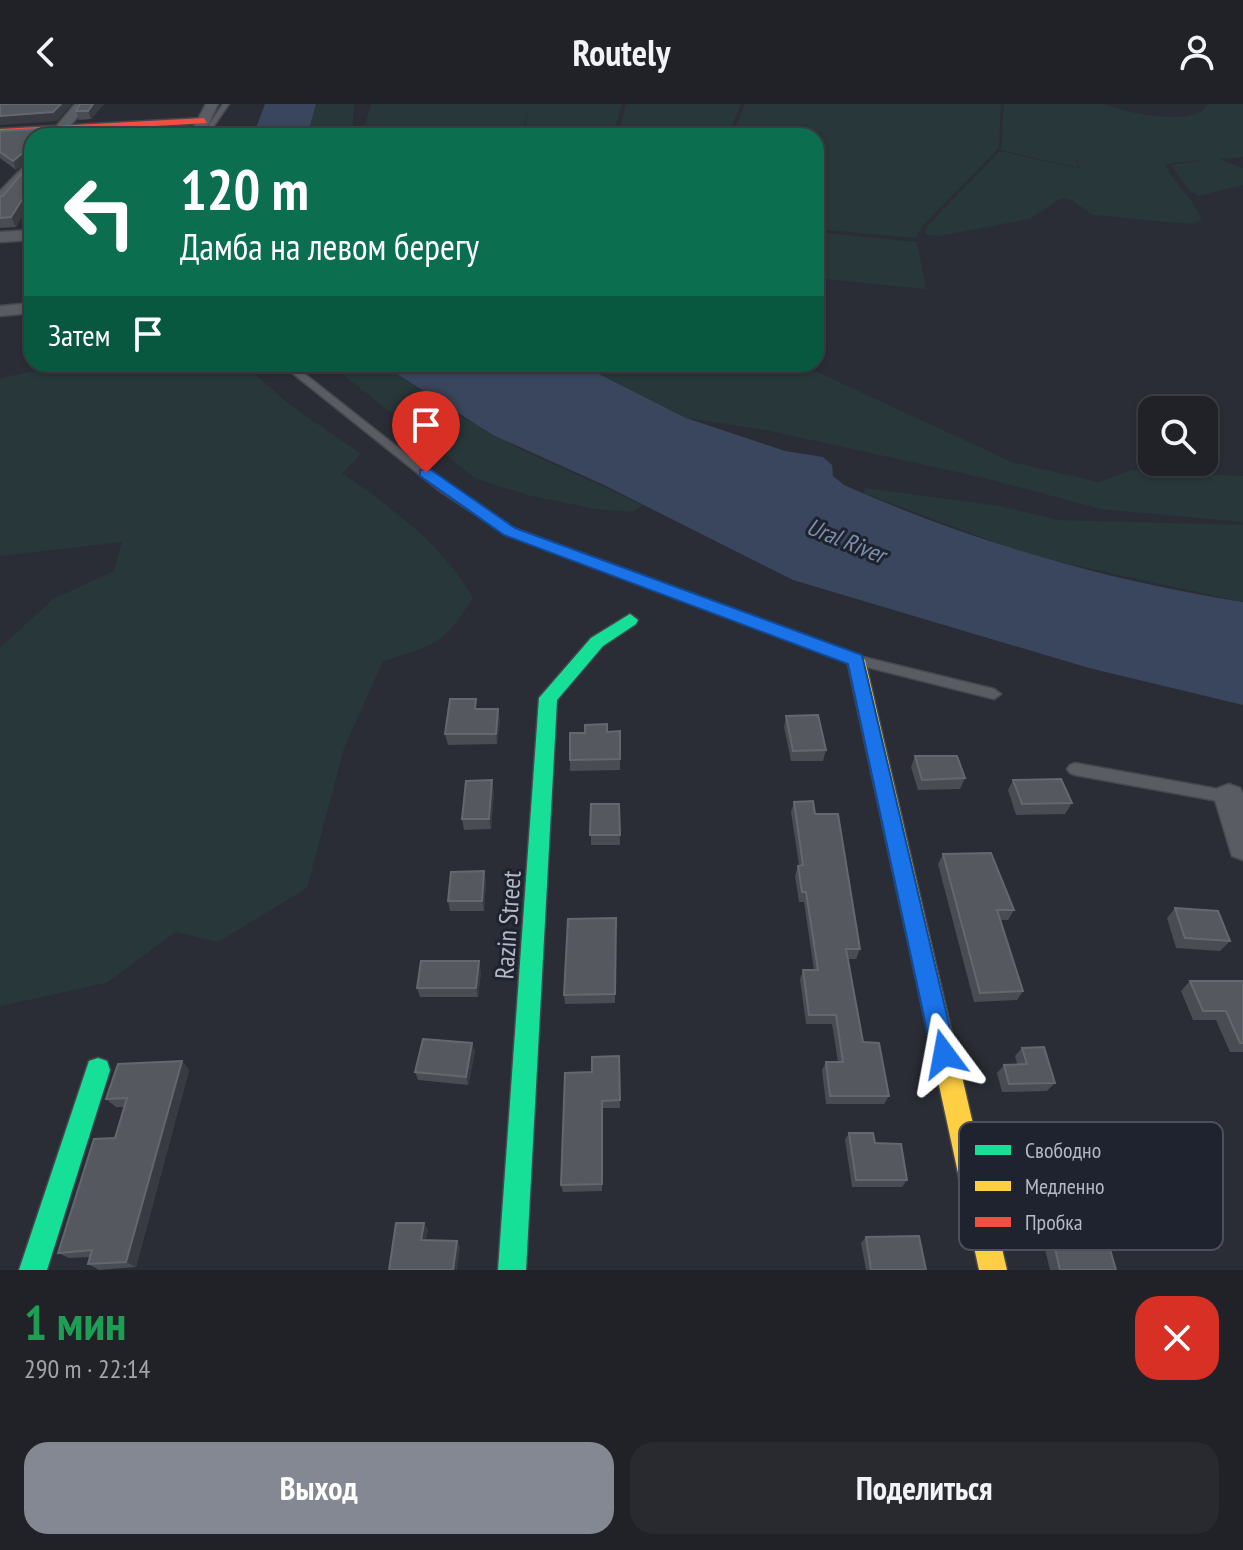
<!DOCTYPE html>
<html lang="ru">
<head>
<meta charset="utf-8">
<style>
	:root { --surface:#202228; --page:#282a30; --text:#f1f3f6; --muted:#a2a4a8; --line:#3d3f45; --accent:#848893 }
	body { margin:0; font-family:"PT Sans Narrow",sans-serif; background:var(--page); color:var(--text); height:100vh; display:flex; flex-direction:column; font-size:30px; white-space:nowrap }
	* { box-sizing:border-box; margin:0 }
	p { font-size:26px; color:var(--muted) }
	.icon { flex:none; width:44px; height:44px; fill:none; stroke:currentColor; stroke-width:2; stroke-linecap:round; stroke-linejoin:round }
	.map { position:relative; height:1166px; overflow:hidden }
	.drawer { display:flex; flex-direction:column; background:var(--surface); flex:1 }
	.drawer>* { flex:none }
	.guide { position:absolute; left:24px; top:24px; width:800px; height:244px; border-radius:24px; box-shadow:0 2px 6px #0004,0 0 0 2px var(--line); background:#0b6e4f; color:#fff; overflow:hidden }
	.controls { position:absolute; left:1138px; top:292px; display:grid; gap:16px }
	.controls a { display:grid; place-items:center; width:80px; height:80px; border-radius:16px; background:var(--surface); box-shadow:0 2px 6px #0004,0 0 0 2px var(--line); font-size:40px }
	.pin { position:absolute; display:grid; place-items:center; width:68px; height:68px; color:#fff; margin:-82px -34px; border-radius:50% 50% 50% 0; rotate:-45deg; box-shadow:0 0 8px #0007 }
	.pin .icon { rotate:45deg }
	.me { position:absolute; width:88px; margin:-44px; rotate:347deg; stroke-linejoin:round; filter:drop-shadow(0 0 6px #0008) }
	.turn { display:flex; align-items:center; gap:28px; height:168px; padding:0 24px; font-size:36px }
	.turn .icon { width:104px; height:104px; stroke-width:2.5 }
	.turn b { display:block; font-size:56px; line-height:68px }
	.then { display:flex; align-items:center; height:76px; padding:0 24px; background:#0003; gap:16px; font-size:30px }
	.round { display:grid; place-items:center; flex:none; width:84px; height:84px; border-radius:24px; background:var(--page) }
	.head { display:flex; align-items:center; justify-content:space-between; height:136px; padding:0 24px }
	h1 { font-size:48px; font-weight:800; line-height:60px; color:#1e9e55 }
	.button { display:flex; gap:16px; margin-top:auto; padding:16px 24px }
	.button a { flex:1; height:92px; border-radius:24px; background:var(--accent); color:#fff; font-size:32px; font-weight:800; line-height:92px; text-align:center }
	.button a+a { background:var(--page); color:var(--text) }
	header { display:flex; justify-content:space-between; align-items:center; height:104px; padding:0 24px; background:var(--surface); font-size:36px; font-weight:800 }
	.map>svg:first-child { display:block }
	.green { fill:#28373a }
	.water { fill:#3a465d }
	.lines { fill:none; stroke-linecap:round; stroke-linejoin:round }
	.lane-casing { stroke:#46484e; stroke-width:3 }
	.street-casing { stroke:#46484e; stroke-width:3 }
	.fast-casing { stroke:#46484e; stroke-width:3 }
	.slow-casing { stroke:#46484e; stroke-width:3 }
	.jam-casing { stroke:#46484e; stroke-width:3 }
	.lane { fill:#5a5c63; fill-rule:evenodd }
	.street { fill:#5a5c63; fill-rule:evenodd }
	.fast { fill:#16e098; fill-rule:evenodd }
	.slow { fill:#ffcf43; fill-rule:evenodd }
	.jam { fill:#f24e42; fill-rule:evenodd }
	.wall { fill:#494c53 }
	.shaded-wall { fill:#383b42 }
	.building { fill:#55585f; stroke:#64676f; stroke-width:2 }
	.route { fill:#1a73e8; stroke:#114b97; stroke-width:2 }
	.labels { text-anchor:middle; stroke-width:6; stroke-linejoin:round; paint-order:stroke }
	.water-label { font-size:24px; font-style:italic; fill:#7e8eaa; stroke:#1e232f }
	.near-street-label { font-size:26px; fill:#b4b9c5; stroke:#1e232f }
	.key { fill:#1e232f; stroke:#4b505c; stroke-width:2 }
	.key-label { font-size:22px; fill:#b4b9c5 }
</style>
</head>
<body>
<header><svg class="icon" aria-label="back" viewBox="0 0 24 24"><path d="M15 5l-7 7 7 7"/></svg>Routely<svg class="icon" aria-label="person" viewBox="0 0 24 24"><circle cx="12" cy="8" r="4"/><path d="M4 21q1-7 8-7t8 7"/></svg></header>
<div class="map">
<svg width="1243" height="1166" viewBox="0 0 1243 1166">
	<rect width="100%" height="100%" fill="#2a2d35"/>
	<g class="green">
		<path d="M316,0H354L352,32H307Z"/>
		<path d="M371,0H622L612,32H523L529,5L521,32H362Z"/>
		<path d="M626,0H741L728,32H618Z"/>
		<path d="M745,0H1001L999,44L922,122L916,134L816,125V32H733Z"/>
		<path d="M1004,0H1103C1123,8 1197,25 1208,0H1243V53L1220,55L1243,64V81L1198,92L1188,85L1171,61L1211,55L1165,60C1175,82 1193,93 1202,116L1191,120L1092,111L1072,96L1061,94L1030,115L938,132L925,130L927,122L1000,47L1080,65L1076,53L1078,64L1001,46Z"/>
		<path d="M816,128L917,138L926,185L816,174Z"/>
		<path d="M41,260H244L290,301L361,350L342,369C392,404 443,441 473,494C442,541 436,541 383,557L344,644L307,784L218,838L176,828L106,879L0,902V544L53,495L114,467L122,438L0,452V274L35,267Z"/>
		<path d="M329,260H381L453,307L520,345L644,401L632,408L596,405L527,391L475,374Z"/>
		<path d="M579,260H800L1012,358L1099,378L1131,366L1243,372V418L1101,405L984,374L766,326L686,314Z"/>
		<path d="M865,384L1000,402L1059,416L1243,421V498L1028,451L864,389Z"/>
	</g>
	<g class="water">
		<path d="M265,0H316L307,32H253Z"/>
		<path d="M381,260H579L686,314L785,347L823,353L832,361L833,372L844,381C972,438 1105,476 1243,498V601L1089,564L793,476L604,381L493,331Z"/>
	</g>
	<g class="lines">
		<defs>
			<g id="lane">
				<path d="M223,0H229L207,32H201Z"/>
				<path d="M281,260H292L448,383L513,424L859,552L994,585L1001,590L994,595L851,559L505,430L440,387Z"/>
				<path d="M1075,659L1229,687L1234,689L1237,693L1234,697L1229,699L1075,671L1070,669L1067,665L1070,661Z"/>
			</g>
			<g id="street">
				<path d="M75,0H88L62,32H48Z"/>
				<path d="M206,0H218L203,32H189Z"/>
				<path d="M32,54V67L5,99L0,101V87Z"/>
				<path d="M32,126V136L0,138V128Z"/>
				<path d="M32,199V209L0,212V202Z"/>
				<path d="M1229,680L1240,684L1243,690V756L1232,752L1214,693L1218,684Z"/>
			</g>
			<g id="fast">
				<path d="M630,510L638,516L636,520L603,542L557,596L526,1166H498L539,594L591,534Z"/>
				<path d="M98,954L107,957L110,966L47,1166H19L86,966L89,957Z"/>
			</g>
			<path id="slow" d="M856,550L865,556L1007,1166H979L847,556Z"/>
			<path id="jam" d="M204,14L207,19L0,31V25Z"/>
		</defs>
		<use href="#lane" class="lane-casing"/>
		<use href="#street" class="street-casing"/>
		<use href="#fast" class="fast-casing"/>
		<use href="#slow" class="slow-casing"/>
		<use href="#jam" class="jam-casing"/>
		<use href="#lane" class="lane"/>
		<use href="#street" class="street"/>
		<use href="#fast" class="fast"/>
		<use href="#slow" class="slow"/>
		<use href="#jam" class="jam"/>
	</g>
	<g class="wall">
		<path d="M80,0H104L91,15L79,16L76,7Z"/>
		<path d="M76,23L79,32H32V95L16,123L0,124V92H3L30,60V55L16,66L0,54V27Z"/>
		<path d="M478,605H498L500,616L497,640L448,641L445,630Z"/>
		<path d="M786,612L826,646L823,657H791L784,623Z"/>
		<path d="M620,627V666L570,667V656L607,628Z"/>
		<path d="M915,652L965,674L960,685L918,686L911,663Z"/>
		<path d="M1013,676L1072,699L1065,710L1016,711L1008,686Z"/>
		<path d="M494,687L491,725L464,726L462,715Z"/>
		<path d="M794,698L815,710L860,845L856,855H848L863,938L889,992L884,1000H826L822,966L826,958H838L832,920H806L800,875L803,866H814L804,798H799L795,772L798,762L799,761L791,708Z"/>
		<path d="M591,700H619L620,741H591Z"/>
		<path d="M943,750L1014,806L1008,816H1000L1023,887L1017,896L974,898L938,760Z"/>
		<path d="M484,767L486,777L484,807H450L448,797Z"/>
		<path d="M1175,804L1230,837L1220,847L1176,844L1167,814Z"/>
		<path d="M616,814L615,899L565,900L564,891Z"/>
		<path d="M481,867L478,893H420L417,884Z"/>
		<path d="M1190,877H1243V948H1230L1216,916H1193L1181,887Z"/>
		<path d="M472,939L475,948L468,981L418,976L415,968Z"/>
		<path d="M1022,944L1055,979L1047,987L1002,988L997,969L1004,961L1017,960L1015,952Z"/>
		<path d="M619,952L620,1004H602V1087L563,1088L561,1081L592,968Z"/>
		<path d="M182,957L189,966L136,1163L99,1166L88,1160L90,1153L69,1154L58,1149L115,1034L125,1003H116L106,995Z"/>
		<path d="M849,1029L875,1039L907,1076L902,1083H852L845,1036Z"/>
		<path d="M1024,1031L1088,1073L1079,1080L1029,1082L1017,1039Z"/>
		<path d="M1049,1118L1116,1166H1050L1040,1125Z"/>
		<path d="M866,1133L926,1166H866L861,1139Z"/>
	</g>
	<g class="shaded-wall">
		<path d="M61,0H72L57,17L0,21V12Z"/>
		<path d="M93,0H104L91,15L88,7Z"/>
		<path d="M76,23L79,32H69Z"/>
		<path d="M30,43L32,54L16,66L13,57Z"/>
		<path d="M32,80V95L16,123L11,113Z"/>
		<path d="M498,605L500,616L497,640L496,630Z"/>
		<path d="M492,676L494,687L491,725L489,715Z"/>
		<path d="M484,767L486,777L484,807L482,797Z"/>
		<path d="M479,857L481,867L478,893L476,884Z"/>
		<path d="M472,939L475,948L468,981L466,973Z"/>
		<path d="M182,957L189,966L136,1163L126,1158Z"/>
		<path d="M424,1119L428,1126L425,1142L421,1136Z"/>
		<path d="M457,1137L460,1143L457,1166H453Z"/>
	</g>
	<g class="building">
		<path d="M0,0H61L53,8L0,12Z"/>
		<path d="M80,0H93L88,7H76Z"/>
		<path d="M76,23L69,32H32V80L11,113L0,114V92H3L30,60V43L13,57L0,48V27Z"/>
		<path d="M450,595H476L475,605H498L496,630H445Z"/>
		<path d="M818,611L826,646L793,647L786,612Z"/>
		<path d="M607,620V628L620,627V655L570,656V629H585V621Z"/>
		<path d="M915,652H957L965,674L922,676Z"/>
		<path d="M1061,675L1072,699L1022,700L1013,676Z"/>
		<path d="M492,676L489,715H462L466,677Z"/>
		<path d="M813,697L815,710H838L860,845H846L863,938L879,939L889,992H830L826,958H843L836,911H809L803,866H818L806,788H802L798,762L803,761L794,698Z"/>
		<path d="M591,700H619L620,731H590Z"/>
		<path d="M991,749L1014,806H997L1023,887L980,889L943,750Z"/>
		<path d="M484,767L482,797H448L451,768Z"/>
		<path d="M1175,804L1218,807L1230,837L1185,834Z"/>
		<path d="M616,814L615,890L564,891L568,815Z"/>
		<path d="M421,857H479L476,884H417Z"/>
		<path d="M1190,877H1243V939H1240L1226,907H1203Z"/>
		<path d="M423,935L472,939L466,973L415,968Z"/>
		<path d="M1044,943L1055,979L1009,980L1004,961L1027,960L1022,944Z"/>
		<path d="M619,952L620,996L602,997V1080L561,1081L565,969L592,968V953Z"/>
		<path d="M182,957L126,1158L88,1160L92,1146L58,1149L94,1035L115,1034L127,994L106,995L118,960Z"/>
		<path d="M849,1029H873L875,1039L901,1040L907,1076H856Z"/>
		<path d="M1049,1118H1102L1116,1166H1060Z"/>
		<path d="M396,1119H424L421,1136L457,1137L453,1166H389Z"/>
		<path d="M919,1132L926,1166H871L866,1133Z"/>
	</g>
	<path class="route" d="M420,366H431L515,424L862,551L956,950L952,959L944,963L935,959L932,950L848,560L504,431L420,372Z"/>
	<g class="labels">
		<g class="water-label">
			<text transform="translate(846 437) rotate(22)" y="8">Ural River</text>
		</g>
		<g class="near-street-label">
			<text transform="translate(508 821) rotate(-86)" y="9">Razin Street</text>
		</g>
	</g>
	<rect x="959" y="1018" width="264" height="128" rx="12" class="key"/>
	<rect x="975" y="1041" width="36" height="10" fill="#16e098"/>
	<rect x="975" y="1077" width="36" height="10" fill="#ffcf43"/>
	<rect x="975" y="1113" width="36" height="10" fill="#f24e42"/>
	<g class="key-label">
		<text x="1025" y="1054">Свободно</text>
		<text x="1025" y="1090">Медленно</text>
		<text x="1025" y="1126">Пробка</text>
	</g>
</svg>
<div class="controls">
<a><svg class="icon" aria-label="search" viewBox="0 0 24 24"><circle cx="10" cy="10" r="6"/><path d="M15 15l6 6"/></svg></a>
</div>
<div class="pin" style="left:426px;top:369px;background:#d93025"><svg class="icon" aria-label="arrive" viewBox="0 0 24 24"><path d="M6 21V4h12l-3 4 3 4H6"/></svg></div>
<svg class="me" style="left:944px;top:950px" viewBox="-20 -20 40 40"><path d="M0-17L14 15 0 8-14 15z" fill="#1a73e8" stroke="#fff" stroke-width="4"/></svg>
<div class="guide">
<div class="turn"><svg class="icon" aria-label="left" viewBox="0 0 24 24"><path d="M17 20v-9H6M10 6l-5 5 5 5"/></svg><div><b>120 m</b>Дамба на левом берегу</div></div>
<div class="then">Затем<svg class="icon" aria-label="arrive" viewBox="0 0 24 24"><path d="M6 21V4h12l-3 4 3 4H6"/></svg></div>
</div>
</div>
<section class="drawer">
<div class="head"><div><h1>1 мин</h1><p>290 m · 22:14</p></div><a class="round" style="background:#d93025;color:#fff"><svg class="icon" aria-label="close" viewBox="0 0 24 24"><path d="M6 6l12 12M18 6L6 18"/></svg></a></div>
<div class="button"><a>Выход</a><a>Поделиться</a></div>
</section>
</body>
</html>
